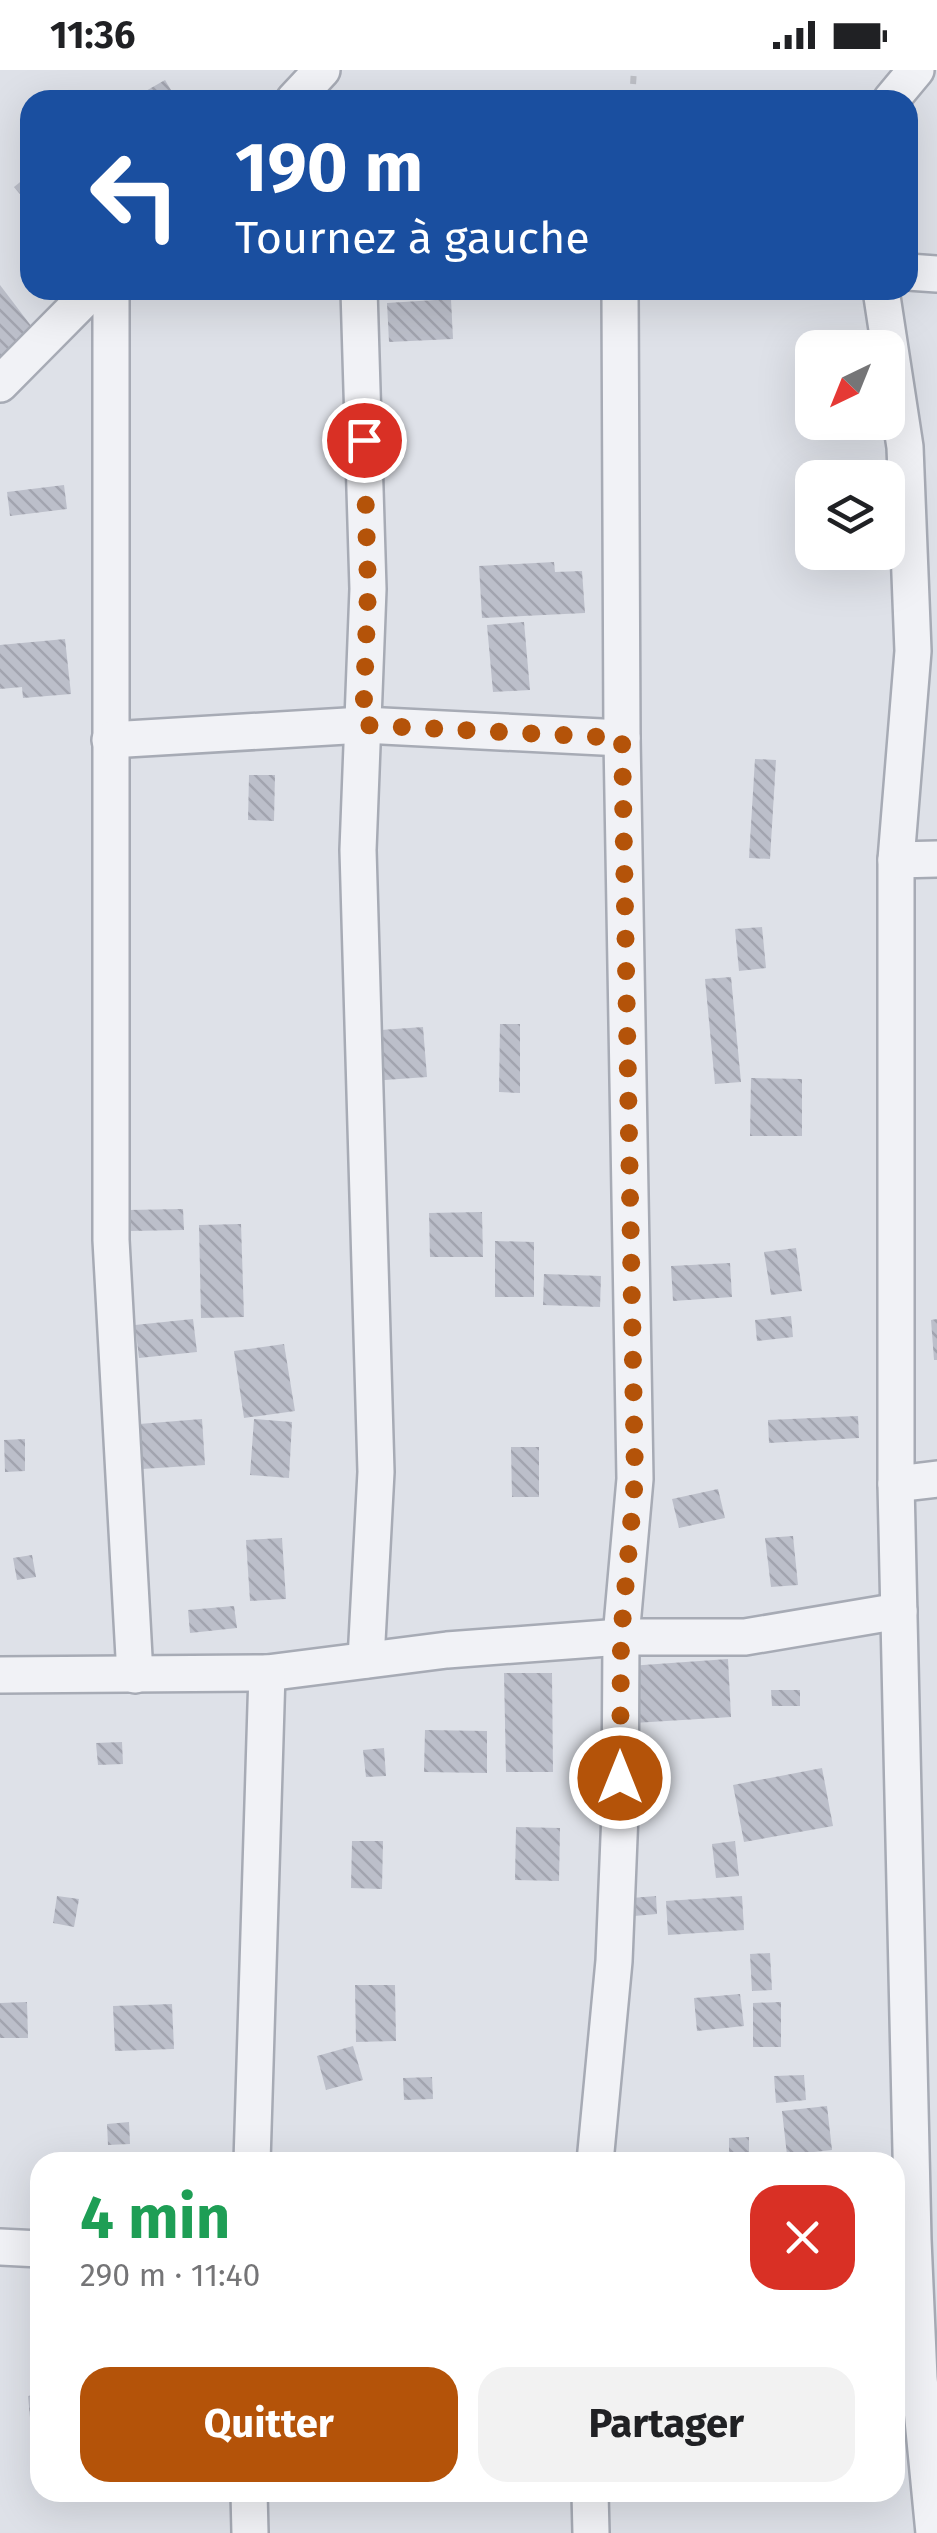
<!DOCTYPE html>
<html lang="fr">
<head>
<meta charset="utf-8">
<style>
	:root { --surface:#fff; --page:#f2f2f2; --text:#202124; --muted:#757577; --accent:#b45309 }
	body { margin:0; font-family:"Fira Sans",sans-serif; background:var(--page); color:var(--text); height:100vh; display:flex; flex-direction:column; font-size:38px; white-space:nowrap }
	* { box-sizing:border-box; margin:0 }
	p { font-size:32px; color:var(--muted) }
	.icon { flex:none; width:55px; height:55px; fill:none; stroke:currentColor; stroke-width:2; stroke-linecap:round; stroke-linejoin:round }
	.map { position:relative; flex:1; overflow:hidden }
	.side { position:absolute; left:30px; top:2082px; width:875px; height:350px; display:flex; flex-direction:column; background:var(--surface); border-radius:30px; box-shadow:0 10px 40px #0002 }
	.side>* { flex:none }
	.top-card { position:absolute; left:20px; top:20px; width:898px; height:210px; border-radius:30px; box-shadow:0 10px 40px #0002; background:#1a4fa0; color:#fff; overflow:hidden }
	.needle { width:65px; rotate:223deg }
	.controls { position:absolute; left:795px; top:260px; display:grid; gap:20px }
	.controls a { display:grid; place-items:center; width:110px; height:110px; border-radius:20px; background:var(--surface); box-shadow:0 10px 40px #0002; font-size:50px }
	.pin { position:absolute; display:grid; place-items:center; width:85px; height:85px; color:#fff; margin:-42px; border:5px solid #fff; border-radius:50%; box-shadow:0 2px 10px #0007 }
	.me { position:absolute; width:110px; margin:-55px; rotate:0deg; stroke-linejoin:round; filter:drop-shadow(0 0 8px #0008) }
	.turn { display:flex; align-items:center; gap:35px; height:210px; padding:0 50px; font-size:45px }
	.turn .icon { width:130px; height:130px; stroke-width:2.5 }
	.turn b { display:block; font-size:70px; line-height:85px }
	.round { display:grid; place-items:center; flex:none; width:105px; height:105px; border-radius:30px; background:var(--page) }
	.overview { display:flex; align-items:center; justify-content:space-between; height:170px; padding:0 50px }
	h1 { font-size:60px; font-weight:700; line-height:75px; color:#1e9e55 }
	.action { display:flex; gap:20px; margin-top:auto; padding:20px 50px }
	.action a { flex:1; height:115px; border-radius:30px; background:var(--accent); color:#fff; font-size:40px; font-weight:700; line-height:115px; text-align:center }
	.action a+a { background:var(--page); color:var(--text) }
	.status { display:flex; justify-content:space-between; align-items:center; height:70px; padding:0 50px; background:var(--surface); direction:ltr }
	.status svg { height:28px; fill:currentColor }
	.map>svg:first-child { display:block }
	.building { fill:url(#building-back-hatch) }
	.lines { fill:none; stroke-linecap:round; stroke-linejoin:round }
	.street-casing { stroke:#a7abb5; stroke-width:40 }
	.path { stroke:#bdbfc6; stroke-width:6; stroke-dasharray:8 8; stroke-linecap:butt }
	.street { stroke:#f1f2f6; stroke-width:35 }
	.route { stroke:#b45309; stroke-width:18; stroke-dasharray:0 32.4 }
</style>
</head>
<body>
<div class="status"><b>11:36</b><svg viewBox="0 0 49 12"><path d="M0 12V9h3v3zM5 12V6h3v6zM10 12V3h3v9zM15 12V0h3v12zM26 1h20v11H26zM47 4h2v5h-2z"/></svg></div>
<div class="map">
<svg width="937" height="2463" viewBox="0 0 937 2463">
	<defs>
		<pattern id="building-back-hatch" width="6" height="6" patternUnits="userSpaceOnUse" patternTransform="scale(2.5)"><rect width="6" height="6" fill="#bcbfca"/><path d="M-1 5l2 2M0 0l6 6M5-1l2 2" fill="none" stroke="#a2a4af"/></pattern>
	</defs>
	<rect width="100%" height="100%" fill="#dee1e8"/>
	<g class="building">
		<path d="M165,10L177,30H130Z"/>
		<path d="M30,104V136L14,117Z"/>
		<path d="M0,215L35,261L0,287Z"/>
		<path d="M451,229L453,269L389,272L387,233Z"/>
		<path d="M64,415L67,439L10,446L7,422Z"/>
		<path d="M554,492L555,502L582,501L585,543L482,548L479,496Z"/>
		<path d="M524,552L530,620L493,622L487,555Z"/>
		<path d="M65,569L71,624L23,628L22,617L0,619V575Z"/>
		<path d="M755,689L776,690L770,789L749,788Z"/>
		<path d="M249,705H275L274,751L248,750Z"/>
		<path d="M762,857L766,898L739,901L735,859Z"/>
		<path d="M731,907L741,1012L715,1014L705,909Z"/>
		<path d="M500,954H520V1023L499,1022Z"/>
		<path d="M423,957L427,1007L371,1011L367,961Z"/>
		<path d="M751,1008L802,1009V1066H750Z"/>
		<path d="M183,1139L184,1160L130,1161L129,1140Z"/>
		<path d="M482,1142L483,1187H430L429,1143Z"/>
		<path d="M241,1154L244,1247L201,1248L199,1155Z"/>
		<path d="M495,1171L534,1172V1227H495Z"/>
		<path d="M796,1178L802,1221L771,1225L764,1182Z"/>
		<path d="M730,1193L732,1227L673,1231L671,1196Z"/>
		<path d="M544,1204L601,1206L600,1237L543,1235Z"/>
		<path d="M791,1246L793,1267L757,1271L755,1250Z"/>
		<path d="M193,1249L197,1282L139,1288L135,1255Z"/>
		<path d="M937,1249V1290H934L931,1250Z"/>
		<path d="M284,1274L295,1341L244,1348L234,1281Z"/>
		<path d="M858,1346L859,1368L769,1373L768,1350Z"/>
		<path d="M202,1349L205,1395L142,1399L139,1354Z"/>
		<path d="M254,1349L292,1352L289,1408L250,1405Z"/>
		<path d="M25,1369V1401L5,1402L4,1370Z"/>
		<path d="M511,1377H539V1427H512Z"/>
		<path d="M718,1419L725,1448L679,1458L672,1429Z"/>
		<path d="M793,1466L798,1515L771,1517L765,1468Z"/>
		<path d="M282,1468L286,1529L250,1531L246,1470Z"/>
		<path d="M32,1485L36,1507L17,1510L13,1488Z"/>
		<path d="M234,1536L237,1558L190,1563L188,1540Z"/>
		<path d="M728,1589L731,1647L634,1653L629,1596Z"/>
		<path d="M504,1603H552L553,1702H506Z"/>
		<path d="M771,1620H800V1636H772Z"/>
		<path d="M425,1660L487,1661V1703L424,1702Z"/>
		<path d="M122,1672L123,1694L98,1695L96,1673Z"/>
		<path d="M384,1678L386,1706L366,1707L363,1680Z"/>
		<path d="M822,1698L833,1756L744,1772L733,1715Z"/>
		<path d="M516,1757L560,1758L559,1811L515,1810Z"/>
		<path d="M352,1771H383L382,1819L351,1818Z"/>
		<path d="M735,1771L739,1806L716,1808L712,1774Z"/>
		<path d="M57,1826L79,1829L74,1857L53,1853Z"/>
		<path d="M656,1826L657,1844L634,1846L632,1828Z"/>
		<path d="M742,1826L744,1860L668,1865L666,1831Z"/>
		<path d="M770,1883L772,1920L752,1921L750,1884Z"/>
		<path d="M355,1915H395L396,1971L356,1972Z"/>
		<path d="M740,1924L744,1956L697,1961L694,1928Z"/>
		<path d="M27,1932L28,1968H0V1933Z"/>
		<path d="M781,1932V1977H753V1933Z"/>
		<path d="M172,1934L174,1979L115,1981L113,1936Z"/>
		<path d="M353,1976L363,2010L326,2020L317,1986Z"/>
		<path d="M804,2005L806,2030L776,2033L774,2006Z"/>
		<path d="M432,2007L433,2029L404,2030L403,2008Z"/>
		<path d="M827,2036L832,2080L787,2085L782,2041Z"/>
		<path d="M129,2052L130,2074L108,2075L107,2054Z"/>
		<path d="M749,2067V2092H729V2068Z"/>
		<path d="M40,2324V2347L30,2348L28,2326Z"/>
		<path d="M895,2371H898L899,2398H895Z"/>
	</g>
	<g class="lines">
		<defs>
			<g id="street">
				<path d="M294,30L322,0"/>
				<path d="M891,30L916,0"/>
				<path d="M908,202L937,204"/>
				<path d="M111,220V1170L135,1605"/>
				<path d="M359,220L368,519L358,780L376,1402L366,1590"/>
				<path d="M881,220L905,377L913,581L896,790V1414L913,2170L919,2308L934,2463"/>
				<path d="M0,314L93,220"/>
				<path d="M110,670L363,655L622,668"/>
				<path d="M896,790L937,789"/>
				<path d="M896,1414L937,1409"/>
				<path d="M0,1605L267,1603L447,1580L621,1567H745L899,1541"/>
				<path d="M252,2092L267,1603"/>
				<path d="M595,2092L614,1891L620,1743L621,1567L635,1409L622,668L620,220"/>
				<path d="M0,2177L40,2179"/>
				<path d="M249,2422L250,2463"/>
				<path d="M590,2422L591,2463"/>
			</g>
		</defs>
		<use href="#street" class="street-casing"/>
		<path class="path" d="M632,30L634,0"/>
		<use href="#street" class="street"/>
	</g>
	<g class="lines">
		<path class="route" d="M364,370L368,519L363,655L622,668L635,1409L621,1567L620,1708"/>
	</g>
</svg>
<div class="controls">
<a><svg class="needle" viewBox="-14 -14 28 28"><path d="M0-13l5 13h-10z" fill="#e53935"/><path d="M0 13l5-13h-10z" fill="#757577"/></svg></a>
<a><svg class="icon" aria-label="layers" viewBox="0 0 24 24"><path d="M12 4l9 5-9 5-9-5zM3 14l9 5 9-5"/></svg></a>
</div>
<div class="pin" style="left:364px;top:370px;background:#d93025"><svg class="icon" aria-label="arrive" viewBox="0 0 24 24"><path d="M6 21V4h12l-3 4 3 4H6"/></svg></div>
<svg class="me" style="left:620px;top:1708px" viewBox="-20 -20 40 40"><circle r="17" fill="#b45309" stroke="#fff" stroke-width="3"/><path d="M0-11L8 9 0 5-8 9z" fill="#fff"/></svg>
<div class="top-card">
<div class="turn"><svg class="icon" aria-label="left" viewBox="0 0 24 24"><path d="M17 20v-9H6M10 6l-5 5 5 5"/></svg><div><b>190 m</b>Tournez à gauche</div></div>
</div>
<section class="side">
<div class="overview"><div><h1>4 min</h1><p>290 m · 11:40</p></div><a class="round" style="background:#d93025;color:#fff"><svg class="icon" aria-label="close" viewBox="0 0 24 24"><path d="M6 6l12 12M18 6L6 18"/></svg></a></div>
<div class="action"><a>Quitter</a><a>Partager</a></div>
</section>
</div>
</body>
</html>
